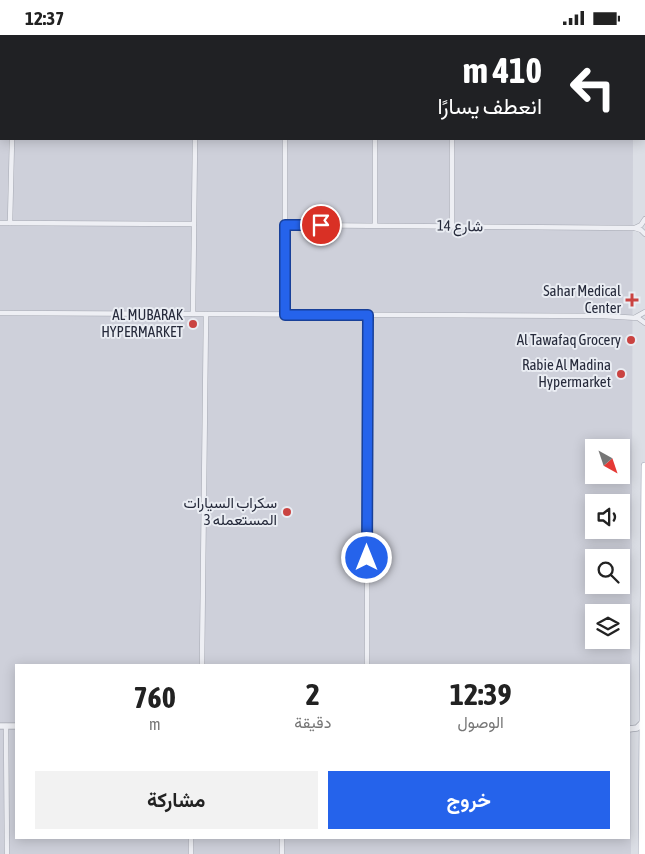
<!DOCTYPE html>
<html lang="ar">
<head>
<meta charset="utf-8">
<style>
	:root { --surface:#fff; --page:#f2f2f2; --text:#222; --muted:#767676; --accent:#2563eb }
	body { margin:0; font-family:"Asap Condensed",Vazirmatn,sans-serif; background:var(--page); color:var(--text); direction:rtl; height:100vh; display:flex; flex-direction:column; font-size:19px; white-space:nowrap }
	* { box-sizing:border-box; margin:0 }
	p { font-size:16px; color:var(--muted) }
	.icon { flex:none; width:28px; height:28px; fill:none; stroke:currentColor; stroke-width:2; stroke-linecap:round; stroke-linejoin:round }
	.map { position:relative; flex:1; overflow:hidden; direction:ltr }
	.panel { position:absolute; left:15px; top:629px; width:615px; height:175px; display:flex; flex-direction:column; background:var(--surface); border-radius:0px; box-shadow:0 2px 12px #0003; direction:rtl }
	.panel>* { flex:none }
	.guide { position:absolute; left:0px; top:0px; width:645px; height:105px; box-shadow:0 2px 12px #0003; direction:rtl; background:#202124; color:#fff; overflow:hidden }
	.needle { width:32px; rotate:140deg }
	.buttons { position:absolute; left:585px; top:404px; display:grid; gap:10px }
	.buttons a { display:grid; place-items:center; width:45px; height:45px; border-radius:0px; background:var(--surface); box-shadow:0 2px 12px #0003; font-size:25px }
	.pin { position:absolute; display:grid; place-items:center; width:42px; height:42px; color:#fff; margin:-21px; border:2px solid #fff; border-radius:50%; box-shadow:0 1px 5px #0007 }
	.me { position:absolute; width:55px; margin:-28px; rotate:0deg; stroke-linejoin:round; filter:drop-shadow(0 0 4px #0008) }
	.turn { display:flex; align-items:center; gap:18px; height:105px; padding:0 20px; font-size:22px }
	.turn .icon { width:65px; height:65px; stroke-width:2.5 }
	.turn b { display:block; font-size:35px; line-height:42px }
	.eta { display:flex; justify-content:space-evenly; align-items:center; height:85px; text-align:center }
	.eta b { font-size:30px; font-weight:700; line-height:35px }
	.action { display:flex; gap:10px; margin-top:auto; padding:10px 20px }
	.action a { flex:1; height:58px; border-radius:0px; background:var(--accent); color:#fff; font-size:20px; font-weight:700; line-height:58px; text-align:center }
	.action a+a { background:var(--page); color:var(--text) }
	.status { display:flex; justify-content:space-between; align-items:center; height:35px; padding:0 25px; background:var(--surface); direction:ltr }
	.status svg { height:14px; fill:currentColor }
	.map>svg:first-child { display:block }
	.built { fill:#ced0da; fill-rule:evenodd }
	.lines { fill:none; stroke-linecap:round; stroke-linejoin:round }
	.minor-casing { stroke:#a5a8b2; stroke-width:5.5 }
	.tertiary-casing { stroke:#a5a8b2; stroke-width:7 }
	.primary-casing { stroke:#9ba0b1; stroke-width:8 }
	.minor { stroke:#eeeff4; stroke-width:4.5 }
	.tertiary { stroke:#eeeff4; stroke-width:5.5 }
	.primary { stroke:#fff; stroke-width:7 }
	.route-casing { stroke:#184099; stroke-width:12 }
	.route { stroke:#2563eb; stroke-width:9 }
	.poi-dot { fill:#ca4341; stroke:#eaedf3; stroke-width:2 }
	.labels { text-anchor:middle; stroke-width:4; stroke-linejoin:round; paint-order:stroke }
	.street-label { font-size:15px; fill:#262a3b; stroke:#eaedf3 }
	.poi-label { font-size:15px; fill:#262a3b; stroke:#eaedf3; text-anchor:end }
</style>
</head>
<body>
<div class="status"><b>12:37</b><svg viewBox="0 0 49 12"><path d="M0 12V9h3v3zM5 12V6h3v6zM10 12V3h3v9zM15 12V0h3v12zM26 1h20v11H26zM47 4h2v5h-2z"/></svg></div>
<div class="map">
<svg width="645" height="819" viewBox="0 0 645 819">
	<rect width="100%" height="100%" fill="#dbdee5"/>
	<path class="built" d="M0,0H633V1H1V104H633L631,819H0ZM594,412H621V440H594ZM594,468H621V495H594ZM594,522H621V550H594ZM594,578H621V605H594ZM16,630H629V802H16Z"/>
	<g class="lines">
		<defs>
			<g id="minor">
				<path d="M12,0V1"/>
				<path d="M452,0V1"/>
				<path d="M642,0L645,2"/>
				<path d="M197,1V0"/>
				<path d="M286,1V0"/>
				<path d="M376,1V0"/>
				<path d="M0,26H1"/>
				<path d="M452,104V191"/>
				<path d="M0,188L194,189"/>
				<path d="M10,188L12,104"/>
				<path d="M285,190L635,193L641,195L645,199"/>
				<path d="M375,190V104"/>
				<path d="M635,193L641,190L645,184"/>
				<path d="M0,278L603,281L638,283L645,288"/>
				<path d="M193,279L195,104"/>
				<path d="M285,279V104"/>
				<path d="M636,282L645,277"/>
				<path d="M202,630L206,279"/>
				<path d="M367,630L368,280"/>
				<path d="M6,691L7,819"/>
				<path d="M282,802V819"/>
				<path d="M191,819V802"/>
			</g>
			<g id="tertiary">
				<path d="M0,691H16"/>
				<path d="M629,694L637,693L643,687"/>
			</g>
			<path id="primary" d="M642,819L645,431"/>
		</defs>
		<use href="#minor" class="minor-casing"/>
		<use href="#tertiary" class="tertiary-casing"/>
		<use href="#primary" class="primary-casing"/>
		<use href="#minor" class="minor"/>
		<use href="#tertiary" class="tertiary"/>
		<use href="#primary" class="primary"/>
	</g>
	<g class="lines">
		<defs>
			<path id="route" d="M321,190H285V280H368L367,523"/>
		</defs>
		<use href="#route" class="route-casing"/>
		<use href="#route" class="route"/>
	</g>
	<g class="poi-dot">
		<path d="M629.5 257.5h5v5h5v5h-5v5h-5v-5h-5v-5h5z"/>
		<circle cx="193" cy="289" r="5"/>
		<circle cx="631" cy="305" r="5"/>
		<circle cx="621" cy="339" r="5"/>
		<circle cx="287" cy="477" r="5"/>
	</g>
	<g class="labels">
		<g class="street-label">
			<text transform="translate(460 191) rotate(1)" y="5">شارع 14</text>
		</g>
		<g class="poi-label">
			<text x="621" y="261">Sahar Medical<tspan x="621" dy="17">Center</tspan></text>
			<text x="183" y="285">AL MUBARAK<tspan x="183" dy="17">HYPERMARKET</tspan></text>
			<text x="621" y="310">Al Tawafaq Grocery</text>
			<text x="611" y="335">Rabie Al Madina<tspan x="611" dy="17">Hypermarket</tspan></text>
			<text x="277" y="473">سكراب السيارات<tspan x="277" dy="17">المستعمله 3</tspan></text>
		</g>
	</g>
</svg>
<div class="buttons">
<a><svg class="needle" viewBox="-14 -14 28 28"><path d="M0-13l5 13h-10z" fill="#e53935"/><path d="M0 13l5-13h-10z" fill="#767676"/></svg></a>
<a><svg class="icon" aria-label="sound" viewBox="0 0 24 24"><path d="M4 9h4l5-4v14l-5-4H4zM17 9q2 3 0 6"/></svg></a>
<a><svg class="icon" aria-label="search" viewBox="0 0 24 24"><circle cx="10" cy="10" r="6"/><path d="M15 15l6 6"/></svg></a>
<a><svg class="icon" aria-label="layers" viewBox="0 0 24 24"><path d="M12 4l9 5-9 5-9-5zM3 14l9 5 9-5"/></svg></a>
</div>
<div class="pin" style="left:321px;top:190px;background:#d93025"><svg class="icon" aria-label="arrive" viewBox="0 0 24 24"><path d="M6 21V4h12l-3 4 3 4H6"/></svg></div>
<svg class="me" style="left:367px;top:523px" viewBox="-20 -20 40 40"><circle r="17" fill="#2563eb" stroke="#fff" stroke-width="3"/><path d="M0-11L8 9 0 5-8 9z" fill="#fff"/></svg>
<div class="guide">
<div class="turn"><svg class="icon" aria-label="left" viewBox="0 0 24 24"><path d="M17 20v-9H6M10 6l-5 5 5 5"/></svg><div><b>410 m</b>انعطف يسارًا</div></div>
</div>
<section class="panel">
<div class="eta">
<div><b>12:39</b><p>الوصول</p></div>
<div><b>2</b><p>دقيقة</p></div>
<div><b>760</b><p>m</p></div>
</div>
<div class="action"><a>خروج</a><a>مشاركة</a></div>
</section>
</div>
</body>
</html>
